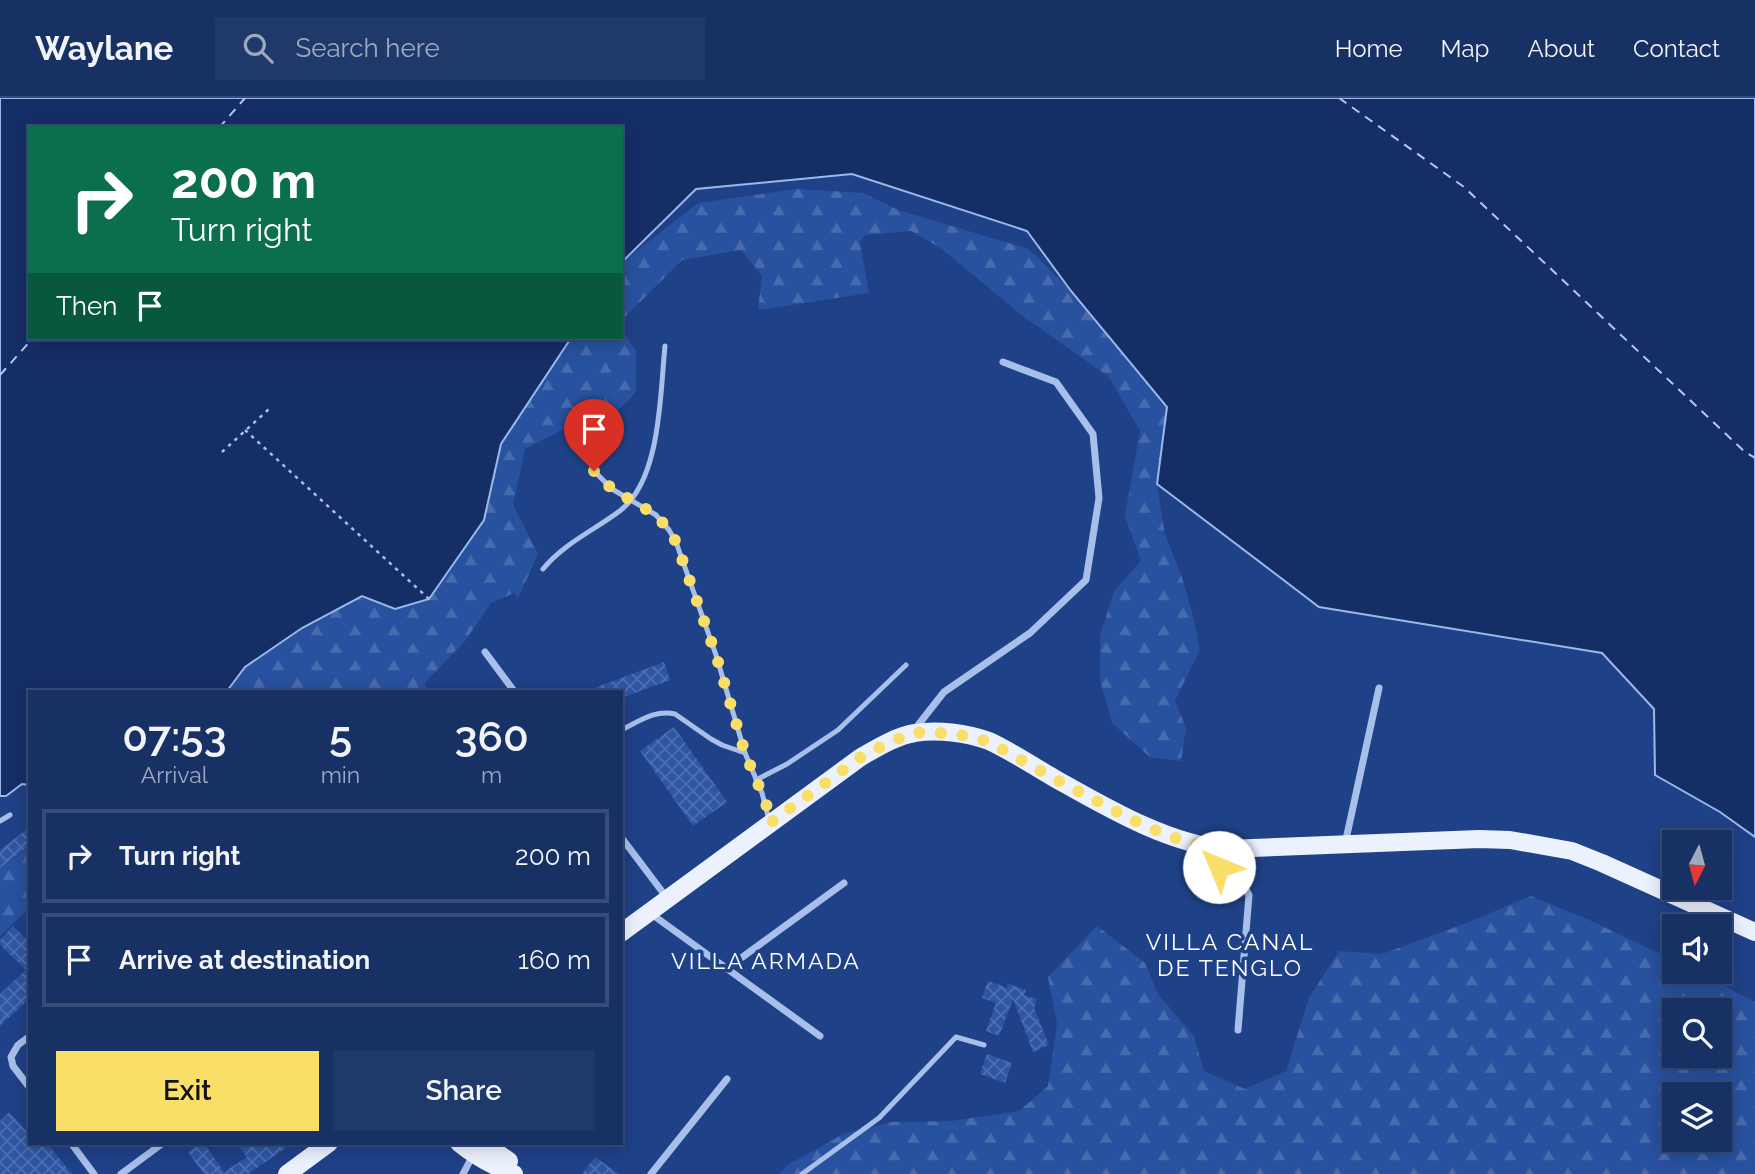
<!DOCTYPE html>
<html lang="en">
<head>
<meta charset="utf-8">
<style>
	:root { --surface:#173165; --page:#20396b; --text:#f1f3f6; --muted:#9ea9bf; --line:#364c79; --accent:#f9df67 }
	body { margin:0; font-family:Raleway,sans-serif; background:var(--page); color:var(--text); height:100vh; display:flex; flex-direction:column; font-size:26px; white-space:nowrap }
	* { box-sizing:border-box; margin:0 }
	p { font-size:23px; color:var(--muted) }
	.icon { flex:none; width:38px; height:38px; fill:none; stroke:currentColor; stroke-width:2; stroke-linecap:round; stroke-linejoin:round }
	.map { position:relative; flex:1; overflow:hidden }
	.side { position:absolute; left:28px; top:592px; width:595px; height:455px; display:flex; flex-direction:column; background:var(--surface); border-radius:0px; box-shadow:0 4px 18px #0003,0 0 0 2px var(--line) }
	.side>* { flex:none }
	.guide { position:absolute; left:28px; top:28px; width:595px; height:214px; border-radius:0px; box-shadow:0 4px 18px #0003,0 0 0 2px var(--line); background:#0b6e4f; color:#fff; overflow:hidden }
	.needle { width:46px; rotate:186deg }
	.fabs { position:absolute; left:1662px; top:732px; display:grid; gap:14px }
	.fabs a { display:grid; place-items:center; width:70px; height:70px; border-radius:0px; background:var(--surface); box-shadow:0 4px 18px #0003,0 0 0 2px var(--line); font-size:35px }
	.pin { position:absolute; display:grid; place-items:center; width:60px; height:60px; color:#fff; margin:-72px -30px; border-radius:50% 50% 50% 0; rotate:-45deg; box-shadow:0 0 7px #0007 }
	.pin .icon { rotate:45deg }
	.me { position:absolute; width:77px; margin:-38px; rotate:315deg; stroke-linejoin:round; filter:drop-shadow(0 0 5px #0008) }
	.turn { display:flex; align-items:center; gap:24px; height:147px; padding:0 28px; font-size:32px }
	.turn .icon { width:91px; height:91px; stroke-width:2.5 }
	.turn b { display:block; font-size:49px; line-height:60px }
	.then { display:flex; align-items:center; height:66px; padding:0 28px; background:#0003; gap:14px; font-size:26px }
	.eta { display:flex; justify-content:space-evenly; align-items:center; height:119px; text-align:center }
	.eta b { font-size:42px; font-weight:600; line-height:49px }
	.action { display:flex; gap:14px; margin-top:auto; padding:14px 28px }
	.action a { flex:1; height:80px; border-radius:0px; background:var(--accent); color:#111; font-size:28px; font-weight:600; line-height:80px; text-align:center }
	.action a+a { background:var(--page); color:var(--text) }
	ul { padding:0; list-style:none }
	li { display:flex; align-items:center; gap:21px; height:94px; margin:0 14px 10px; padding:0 14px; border:4px solid var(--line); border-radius:0px }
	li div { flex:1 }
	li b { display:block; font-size:26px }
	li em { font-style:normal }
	header { display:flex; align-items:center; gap:42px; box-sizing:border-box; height:98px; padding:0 35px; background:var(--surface); border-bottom:2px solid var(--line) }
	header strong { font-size:33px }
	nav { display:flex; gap:38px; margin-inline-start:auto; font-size:24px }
	.search { width:490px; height:63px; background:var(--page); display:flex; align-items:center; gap:18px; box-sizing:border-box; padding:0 24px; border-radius:0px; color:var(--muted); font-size:26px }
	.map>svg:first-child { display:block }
	.forest { fill:url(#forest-firs); fill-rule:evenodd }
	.water { fill:#152e66; stroke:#9bb8ec; stroke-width:2 }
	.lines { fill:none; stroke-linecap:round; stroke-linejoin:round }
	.ferry { stroke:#b3c9f2; stroke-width:2; stroke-dasharray:9 7; stroke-linecap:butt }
	.building { fill:url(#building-cross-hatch) }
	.path { stroke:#a8bfea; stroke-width:2.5; stroke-dasharray:3.5 5; stroke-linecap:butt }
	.service { stroke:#a8bfea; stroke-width:5 }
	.minor { stroke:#a8bfea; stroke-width:7 }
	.primary { stroke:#ecf1fe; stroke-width:18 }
	.route { stroke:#f9df67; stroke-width:12; stroke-dasharray:0 21.6 }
	.labels { text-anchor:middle; stroke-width:7; stroke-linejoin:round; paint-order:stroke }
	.neighbourhood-label { font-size:23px; letter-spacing:2px; fill:#fff; stroke:#1f4187 }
</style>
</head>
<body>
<header>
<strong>Waylane</strong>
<div class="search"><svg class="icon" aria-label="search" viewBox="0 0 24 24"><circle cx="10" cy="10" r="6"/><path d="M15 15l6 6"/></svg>Search here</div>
<nav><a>Home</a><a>Map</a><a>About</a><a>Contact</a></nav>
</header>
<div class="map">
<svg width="1755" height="1076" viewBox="0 0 1755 1076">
	<defs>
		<pattern id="forest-firs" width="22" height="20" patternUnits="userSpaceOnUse" patternTransform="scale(1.75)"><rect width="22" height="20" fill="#28519f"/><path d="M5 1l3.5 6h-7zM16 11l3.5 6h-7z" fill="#486bad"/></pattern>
		<pattern id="building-cross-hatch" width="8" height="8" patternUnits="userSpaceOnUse" patternTransform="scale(1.75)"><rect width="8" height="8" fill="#2e56a4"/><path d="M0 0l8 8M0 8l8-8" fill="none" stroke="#4d6fb2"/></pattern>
	</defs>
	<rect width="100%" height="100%" fill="#1f4187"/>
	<g class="forest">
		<path d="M797,91L863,95L898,112L1029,151L1071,193L1167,309L1157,386L1165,437L1181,476L1192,514L1200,551L1175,603L1186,630L1181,663L1150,659L1112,625L1100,583V538L1114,493L1141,463L1125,418L1140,333L1109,279L1020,216L942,151L911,133L865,137L860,144L869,195L758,212L762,178L741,152L682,162L621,223V165L698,105Z"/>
		<path d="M621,231L636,253V294L609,322L576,325L525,351L513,407L538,456L518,500L514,495L491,505L465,543L424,586L428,593H227L245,569L302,530L362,498L395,511L484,422L501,346L571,240H621Z"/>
		<path d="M30,749V810L0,838V770Z"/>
		<path d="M1531,798L1589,822L1675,863V873H1695L1755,904V1076H779L788,1067L843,1036L892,1024L951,1023L1019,1013L1048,988L1057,926L1048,879L1097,828L1145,865L1158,896L1194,938L1204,973L1245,991L1286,973L1309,900L1339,853L1382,856L1464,826ZM1675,912H1720V957H1675ZM1675,996H1720V1041H1675Z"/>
	</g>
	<path class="water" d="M0,0H1755V739L1720,714L1655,677L1654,611L1602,555L1319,509L1157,386L1167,309L1071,193L1027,133L852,76L696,91L621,165V30H30V240H571L501,346L484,422L429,501L395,511L362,498L302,530L245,569L227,593H30V687L22,686L6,698H0Z"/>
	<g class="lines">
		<g class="ferry">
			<path d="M1339,0L1464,89L1745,354L1755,360"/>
			<path d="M219,30L245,0"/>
			<path d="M0,277L33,240"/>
		</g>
	</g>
	<g class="building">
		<path d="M664,564L670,582L621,600V593H589V592Z"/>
		<path d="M674,629L727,704L693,728L640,653Z"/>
		<path d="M30,729V747L0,770V752Z"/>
		<path d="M13,828L30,844V900L0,928V896L26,872L0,847V842Z"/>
		<path d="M988,883L1008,890L1006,885L1026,892L1024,897L1037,901L1034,910L1049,947L1033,954L1013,901L999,938L986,933L996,905L982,900Z"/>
		<path d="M987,956L1012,965L1005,985L980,976Z"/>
		<path d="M9,1014L30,1037V1045H47L72,1076H0V1023Z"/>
		<path d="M202,1045H204L224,1074L247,1059L237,1045H293L248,1076H204L188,1054Z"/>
		<path d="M595,1059L619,1076H582Z"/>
	</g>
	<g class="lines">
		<g class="path">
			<path d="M245,332L429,501"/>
			<path d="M222,354L269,311"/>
		</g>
		<g class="service">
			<path d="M594,373L612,391L656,417L669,432L676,444L716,557L745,655"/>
			<path d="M543,471C564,445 595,432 621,412C661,380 660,296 665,248"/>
			<path d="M621,632C638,624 655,611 675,616L711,641L722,647L745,655L762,695L769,722"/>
			<path d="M756,682L787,666L838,632L906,567"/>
			<path d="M0,723L10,717"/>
			<path d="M802,1076L879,1020L956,939L984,947"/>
		</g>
		<g class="minor">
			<path d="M485,554L514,593"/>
			<path d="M915,631L944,594L1030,535L1086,482L1099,400L1093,336L1056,284L1003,264"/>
			<path d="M621,739L667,800"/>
			<path d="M1345,746L1379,590"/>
			<path d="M1202,749L1206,760L1244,787L1249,797L1238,932"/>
			<path d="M650,815L820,938"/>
			<path d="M726,871L844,785"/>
			<path d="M30,938L18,947L11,959L13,968L30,990"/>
			<path d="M71,1045L94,1076"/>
			<path d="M121,1076L163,1045"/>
			<path d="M463,1076L474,1055"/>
			<path d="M651,1076L727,981"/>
		</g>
		<g class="primary">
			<path d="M621,835L861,659C877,650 896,638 915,635C937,631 967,635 989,643C1011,653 1033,668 1054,680C1104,708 1169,747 1227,751L1479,741L1510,742L1572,753L1602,765L1755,834"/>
			<path d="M459,1045C475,1058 495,1069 514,1076"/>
			<path d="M483,1045L509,1063"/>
			<path d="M287,1076L329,1045"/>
		</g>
	</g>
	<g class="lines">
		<path class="route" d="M594,373L612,391L656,417L669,432L676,444L716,557L745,655L766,705L770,725L861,659L886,646L912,635L931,634L970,638L989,644L1057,682L1131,721L1166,737L1202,748L1206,760L1219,769"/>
	</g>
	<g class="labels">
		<g class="neighbourhood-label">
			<text x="1230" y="852">VILLA CANAL<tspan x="1230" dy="26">DE TENGLO</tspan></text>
			<text x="766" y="871">VILLA ARMADA</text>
		</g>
	</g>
</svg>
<div class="fabs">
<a><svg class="needle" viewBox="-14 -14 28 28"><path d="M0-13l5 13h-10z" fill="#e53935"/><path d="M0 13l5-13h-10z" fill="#9ea9bf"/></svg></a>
<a><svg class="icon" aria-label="sound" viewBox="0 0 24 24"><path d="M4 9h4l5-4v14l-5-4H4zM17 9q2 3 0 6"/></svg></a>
<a><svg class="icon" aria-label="search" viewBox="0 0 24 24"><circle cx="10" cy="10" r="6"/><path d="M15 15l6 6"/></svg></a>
<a><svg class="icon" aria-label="layers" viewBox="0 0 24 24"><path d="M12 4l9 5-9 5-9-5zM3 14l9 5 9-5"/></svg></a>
</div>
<div class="pin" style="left:594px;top:373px;background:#d93025"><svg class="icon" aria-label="arrive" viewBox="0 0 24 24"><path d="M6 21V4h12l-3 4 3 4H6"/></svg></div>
<svg class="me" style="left:1219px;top:769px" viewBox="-20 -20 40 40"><circle r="19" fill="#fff"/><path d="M0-13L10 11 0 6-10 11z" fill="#f9df67"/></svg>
<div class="guide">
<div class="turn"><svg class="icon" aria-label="right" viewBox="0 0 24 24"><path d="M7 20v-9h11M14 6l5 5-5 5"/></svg><div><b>200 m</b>Turn right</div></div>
<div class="then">Then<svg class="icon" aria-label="arrive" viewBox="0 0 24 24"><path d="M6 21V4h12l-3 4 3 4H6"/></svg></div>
</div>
<section class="side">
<div class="eta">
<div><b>07:53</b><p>Arrival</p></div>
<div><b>5</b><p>min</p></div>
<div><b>360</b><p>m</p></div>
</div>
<ul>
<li><svg class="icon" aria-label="right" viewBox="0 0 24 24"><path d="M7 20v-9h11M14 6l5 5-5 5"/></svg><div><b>Turn right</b></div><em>200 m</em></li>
<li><svg class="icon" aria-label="arrive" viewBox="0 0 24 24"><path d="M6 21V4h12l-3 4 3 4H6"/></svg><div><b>Arrive at destination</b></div><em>160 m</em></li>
</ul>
<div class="action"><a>Exit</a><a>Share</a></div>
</section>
</div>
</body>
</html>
